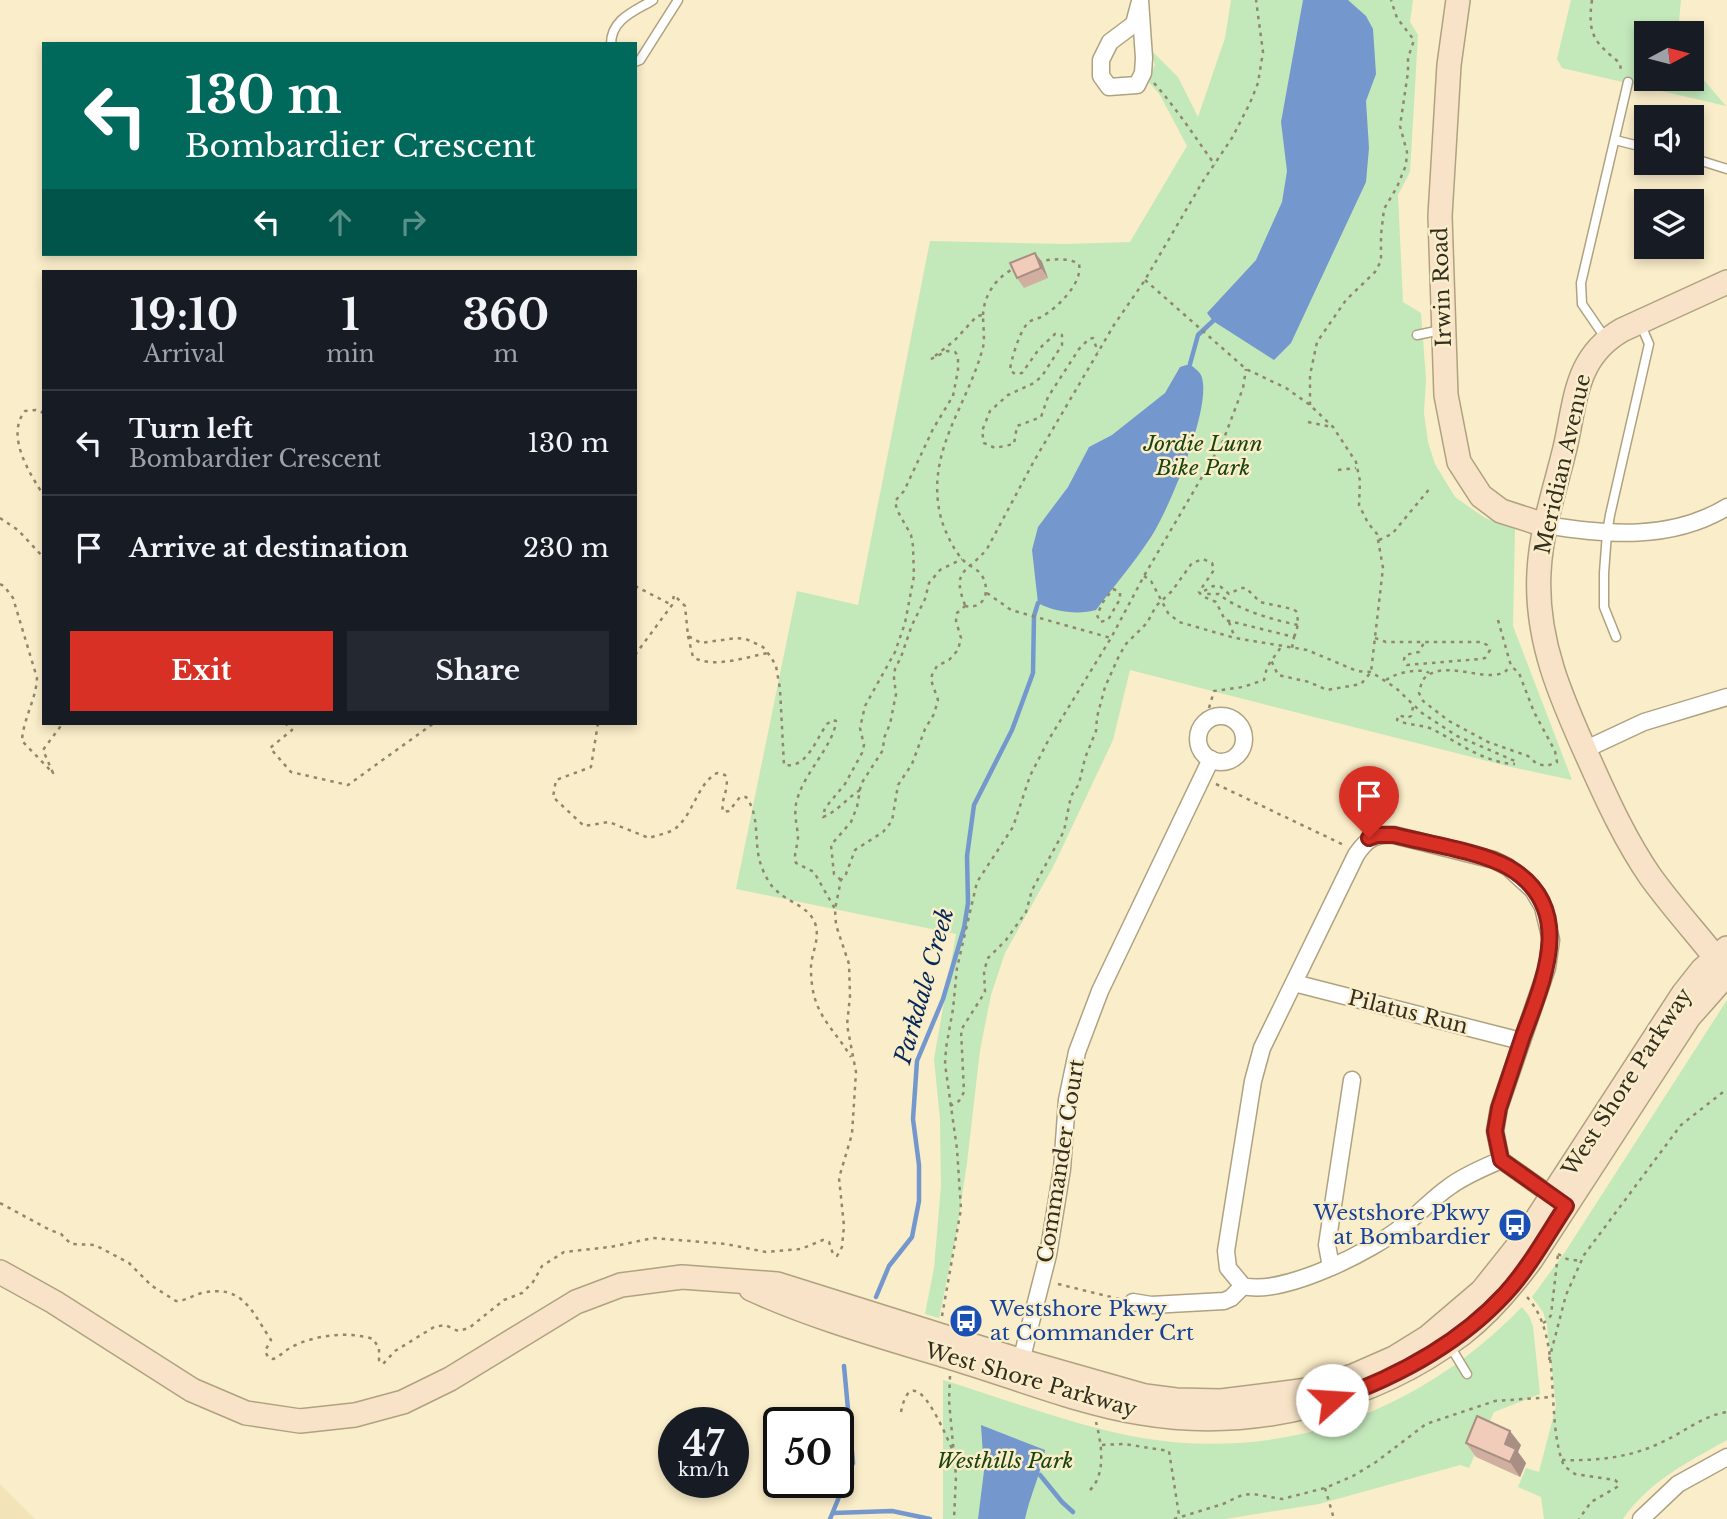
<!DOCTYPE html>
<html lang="en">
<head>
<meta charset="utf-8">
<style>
	:root { --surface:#171b24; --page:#242831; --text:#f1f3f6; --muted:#9ea1a6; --line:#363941; --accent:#d93025 }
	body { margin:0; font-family:"Libre Baskerville",serif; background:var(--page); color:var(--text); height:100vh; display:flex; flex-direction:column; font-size:26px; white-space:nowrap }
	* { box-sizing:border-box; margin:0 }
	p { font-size:23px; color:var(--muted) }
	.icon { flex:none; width:38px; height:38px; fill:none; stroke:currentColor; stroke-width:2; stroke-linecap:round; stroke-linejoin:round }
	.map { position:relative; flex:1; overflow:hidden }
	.drawer { position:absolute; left:42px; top:270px; width:595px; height:455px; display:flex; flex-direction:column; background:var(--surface); border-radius:0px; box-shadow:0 4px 10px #0003 }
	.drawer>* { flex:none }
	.top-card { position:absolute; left:42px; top:42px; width:595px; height:214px; border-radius:0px; box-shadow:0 4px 10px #0003; background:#00695c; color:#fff; overflow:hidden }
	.needle { width:46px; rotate:83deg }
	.fabs { position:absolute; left:1634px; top:21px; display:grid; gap:14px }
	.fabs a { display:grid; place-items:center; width:70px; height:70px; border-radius:0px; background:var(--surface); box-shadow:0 4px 10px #0003; font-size:35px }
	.speed { position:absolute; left:658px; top:1407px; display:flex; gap:14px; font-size:35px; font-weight:700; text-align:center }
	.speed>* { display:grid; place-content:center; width:91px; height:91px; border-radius:50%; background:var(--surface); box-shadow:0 4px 10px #0003; line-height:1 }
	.speed small { font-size:18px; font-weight:400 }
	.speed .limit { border:4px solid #111; border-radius:10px; background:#fff; color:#111 }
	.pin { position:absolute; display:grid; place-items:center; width:60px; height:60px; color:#fff; margin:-72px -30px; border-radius:50% 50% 50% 0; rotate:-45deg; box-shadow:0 0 7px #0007 }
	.pin .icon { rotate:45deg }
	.me { position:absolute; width:77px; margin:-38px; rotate:71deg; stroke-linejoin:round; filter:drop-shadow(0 0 5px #0008) }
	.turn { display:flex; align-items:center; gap:24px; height:147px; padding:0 28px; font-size:32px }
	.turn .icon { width:91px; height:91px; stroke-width:2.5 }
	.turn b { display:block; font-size:49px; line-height:60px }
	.lanes { display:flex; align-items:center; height:66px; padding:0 28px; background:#0003; justify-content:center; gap:35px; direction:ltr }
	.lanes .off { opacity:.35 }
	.eta { display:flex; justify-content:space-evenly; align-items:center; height:119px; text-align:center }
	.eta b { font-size:42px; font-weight:700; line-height:49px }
	.action { display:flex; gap:14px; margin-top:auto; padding:14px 28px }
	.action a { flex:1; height:80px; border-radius:0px; background:var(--accent); color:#fff; font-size:28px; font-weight:700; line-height:80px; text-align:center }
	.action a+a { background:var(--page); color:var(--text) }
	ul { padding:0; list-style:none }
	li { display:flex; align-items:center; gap:21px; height:105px; padding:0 28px; border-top:2px solid var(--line) }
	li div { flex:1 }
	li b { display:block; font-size:26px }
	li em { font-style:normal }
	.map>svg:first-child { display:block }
	.built { fill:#f3e3b8 }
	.green { fill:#c3e8ba }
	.water { fill:#7498cd }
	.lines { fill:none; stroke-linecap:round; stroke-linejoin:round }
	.stream { stroke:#7498cd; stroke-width:4.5 }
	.lane-casing { stroke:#afa281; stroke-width:11 }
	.street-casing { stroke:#afa281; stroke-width:19 }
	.secondary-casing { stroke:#afa281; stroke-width:26 }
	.path { stroke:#90876f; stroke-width:2.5; stroke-dasharray:3.5 5; stroke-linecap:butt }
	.lane { stroke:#fff; stroke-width:8 }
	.street { stroke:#fff; stroke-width:16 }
	.secondary { stroke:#f8e3c8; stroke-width:23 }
	.wall { fill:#d0afa1 }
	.shaded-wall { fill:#a98f83 }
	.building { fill:#f2ccbb; stroke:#a98f83; stroke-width:2 }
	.route-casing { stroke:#8d1f18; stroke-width:18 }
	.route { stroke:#d93025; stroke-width:12 }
	.labels { text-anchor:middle; stroke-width:5; stroke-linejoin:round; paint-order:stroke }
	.street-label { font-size:21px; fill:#332e20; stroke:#faedc9 }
	.park-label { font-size:21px; font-style:italic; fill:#1a440e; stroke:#faedc9 }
	.transit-label { font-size:21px; fill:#164399; stroke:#faedc9; text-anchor:end }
	.water-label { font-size:23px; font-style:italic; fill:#062858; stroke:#faedc9 }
</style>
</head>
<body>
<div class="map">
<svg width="1727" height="1519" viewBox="0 0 1727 1519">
	<rect width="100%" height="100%" fill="#faedc9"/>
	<path class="built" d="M0,1484L35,1519H0Z"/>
	<g class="green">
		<path d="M1231,0H1413L1410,22L1418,35L1410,172L1398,195L1403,302L1421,313L1426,379L1424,413L1428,442L1435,464L1455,497L1485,518L1515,529L1513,626L1572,780L1511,767L1130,670L1113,740L1053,867L1005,953L991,995L980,1050L967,1163L956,1236L939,1318L925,1314L934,1268L941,1186L940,1119L934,1059L956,934L736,889L797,591L858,605L930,241L1065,244L1130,242L1187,146L1160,95L1147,80L1155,65L1150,49L1178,77L1198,117L1225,38Z"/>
		<path d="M1571,0H1681L1679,21L1682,33H1647V79H1692V62L1702,78L1726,106L1562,68L1557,59Z"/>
		<path d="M1727,1000V1440C1688,1462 1649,1481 1623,1519H1544L1541,1497L1518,1487L1526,1468L1539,1472L1556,1406L1547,1325L1543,1312L1532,1297L1565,1252Z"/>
		<path d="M1522,1307L1529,1316L1533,1326L1540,1394L1494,1412L1469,1468L1460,1465L1319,1504L1225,1519H943V1380C1008,1400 1075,1426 1142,1438C1287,1462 1421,1411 1522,1307Z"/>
	</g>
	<g class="water">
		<path d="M1303,0H1348L1366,16L1373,29L1376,74L1366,101L1369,148L1366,182L1291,343L1274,360L1213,321L1207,313L1256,260L1282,202L1287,171L1281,122Z"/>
		<path d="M1190,364C1193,367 1199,371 1201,375C1214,404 1168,511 1151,537C1134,563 1114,586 1096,610C1079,615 1054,612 1038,603L1032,550L1038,527L1068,487L1089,447L1112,435L1165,393L1180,367Z"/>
		<path d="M981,1425L1045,1450C1041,1474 1030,1495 1025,1519H978L984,1471Z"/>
	</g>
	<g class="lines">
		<g class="stream">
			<path d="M1190,364L1198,335L1213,321"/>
			<path d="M876,1297L889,1266L912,1237L919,1201V1165L913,1119L917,1061L943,999L964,928L968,903L967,856L974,805L1012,730L1033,673L1034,616L1038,603"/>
			<path d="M1040,1475L1062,1502L1073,1512"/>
			<path d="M833,1513L892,1511L930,1519"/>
			<path d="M830,1519L853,1463L844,1366"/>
		</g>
		<defs>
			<g id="lane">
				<path d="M611,44C611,19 635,11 653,0"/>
				<path d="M635,62L640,60L678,0"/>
				<path d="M1615,140L1647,148"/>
				<path d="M1692,158L1727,169"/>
				<path d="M1417,335L1441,330"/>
				<path d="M1606,339L1582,304L1581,283L1628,82"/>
				<path d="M1616,637L1604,607V573L1607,533L1610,515L1649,344L1641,325"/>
				<path d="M1450,1346L1467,1374"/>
			</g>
			<g id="street">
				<path d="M1139,5L1134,24L1110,42L1101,60V76L1109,87L1137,85L1143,73L1144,58L1140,0"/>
				<path d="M1545,525C1607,535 1671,541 1727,507"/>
				<circle cx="1221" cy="739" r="23"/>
				<path d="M1584,750L1644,722L1727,697"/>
				<path d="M1294,983L1521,1041"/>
				<path d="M1501,1160C1483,1168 1465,1175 1449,1187C1433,1198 1420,1213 1404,1225C1373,1251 1283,1296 1243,1286L1228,1268L1226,1251L1253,1081L1262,1048L1356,855C1366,840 1375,833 1394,835L1494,860L1508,867L1533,890L1543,907L1551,940L1547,968L1499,1108L1495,1131L1501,1160L1559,1201"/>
				<path d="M1331,1267L1327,1245L1352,1080"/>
				<path d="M1133,1302L1151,1305L1224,1301L1231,1298L1243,1286"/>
				<path d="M1019,1369L1048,1255L1062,1169L1067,1100L1077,1052L1100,991L1211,759"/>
				<path d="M1641,1519L1678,1484L1727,1457"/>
			</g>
			<g id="secondary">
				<path d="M1458,0L1449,65L1440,216L1446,395L1459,462L1481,496L1501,511L1545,525"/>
				<path d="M1723,967C1699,936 1673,908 1650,876C1626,841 1608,802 1591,764C1563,702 1535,642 1539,572C1541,530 1555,489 1565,448C1576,400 1575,357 1622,330L1727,282"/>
				<path d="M0,1272L54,1302L192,1390L246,1413L300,1421L355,1415L403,1402L450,1379L576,1302L621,1285L682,1277L777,1284L1022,1361L1145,1396L1176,1400L1221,1401L1308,1390L1353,1376L1394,1358L1428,1337L1482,1291L1525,1237L1683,994L1702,970L1727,948"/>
				<path d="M751,1289C819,1320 891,1339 962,1361C1021,1379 1080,1403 1141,1413C1252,1432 1372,1402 1462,1334C1489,1313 1511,1287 1531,1260L1689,1017L1727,974"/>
			</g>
		</defs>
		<use href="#lane" class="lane-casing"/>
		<use href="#street" class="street-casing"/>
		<use href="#secondary" class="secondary-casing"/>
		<g class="path">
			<path d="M1592,0C1587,35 1595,43 1620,63L1621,71"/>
			<path d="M1154,83C1177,109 1195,137 1215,165"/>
			<path d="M1038,262C1051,259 1067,257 1079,264C1083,283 1058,307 1043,316C1038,319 1032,319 1028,323C1020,330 1011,360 1010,370L1015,374L1022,373L1039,349L1055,334L1062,335V345L1042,376L1034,383L1008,395L990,411L982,431L984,443L995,448L1014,444L1017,426L1041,417L1048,397L1079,349L1089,339L1093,338L1098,352"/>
			<path d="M1145,280L1246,369L1286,388L1310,405L1333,427L1356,462L1360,481L1359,505L1368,523L1377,534L1383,568L1371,672L1361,684L1327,690L1309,682L1278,675L1271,660"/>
			<path d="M983,315C984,295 996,277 1015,268"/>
			<path d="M935,356L954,341L977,316L983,315C983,325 985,338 983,347C968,406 924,452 941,518C945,532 954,551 964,561C969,566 976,568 981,574C991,589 986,610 965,606"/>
			<path d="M1310,405V375L1317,342L1346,300L1375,272L1381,261V235L1384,209L1397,187L1406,165L1407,152L1400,126L1408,72V58L1414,40L1397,18L1391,0"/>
			<path d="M44,413L36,410L25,411C5,436 30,474 44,496"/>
			<path d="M1308,422L1332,427"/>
			<path d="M1338,470L1356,468"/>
			<path d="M0,518L18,530L44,558"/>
			<path d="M1379,540L1392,534L1431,487"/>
			<path d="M1144,576L1151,581L1168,613L1179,622L1235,638L1307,650L1357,671L1371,672L1396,688L1422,713L1457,736L1515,761V764"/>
			<path d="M0,584L4,586L13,598L37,678C36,700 23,719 22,741L53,773L43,750L63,723"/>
			<path d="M635,586L672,605"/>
			<path d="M1113,589L1120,592V599L1108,620L1100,622L1097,615L1103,602Z"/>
			<path d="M987,593L1011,610L1111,638"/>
			<path d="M965,605C951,569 967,573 987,549L1034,461L1114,325L1145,280L1203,181L1232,138L1250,103L1258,83L1263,52L1256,0"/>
			<path d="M1498,620L1511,666L1519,673L1534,712L1555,751L1557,762L1547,766L1537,764L1528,756L1488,742L1449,721L1423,701L1419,693L1422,681C1439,657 1484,682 1502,673C1506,672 1508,668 1511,666"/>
			<path d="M1229,622L1235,638"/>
			<path d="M688,636L693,657C713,669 746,657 768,653"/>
			<path d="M1294,637C1298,628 1299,621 1296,611L1292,609L1260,602L1246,588H1241L1229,594L1221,587L1213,586L1204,591L1206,594H1219C1237,610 1274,620 1298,625"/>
			<path d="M1375,638L1386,642H1481L1487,645L1490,650L1485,658L1480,659L1407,665L1404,660L1405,655L1419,652L1425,641"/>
			<path d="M635,655L672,605L674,595L685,606L688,636L701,643L736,638L746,639L763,647L771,657L776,666L780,689L784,765C807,769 816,739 827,724L833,720L836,721C834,746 802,774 796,804C794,815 797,825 798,836C798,846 793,854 796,863L814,872L835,909"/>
			<path d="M1386,680C1398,672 1412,670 1426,671L1429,673"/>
			<path d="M1413,707L1411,716L1407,718L1399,715L1397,720C1408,726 1423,724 1434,730C1459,743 1485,763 1515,764"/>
			<path d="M1209,708L1214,691L1243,687L1264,680L1267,667L1281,647"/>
			<path d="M285,723L292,730L270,748L291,772L348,785L434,723"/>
			<path d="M598,723L591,767L556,780L553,797L584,826L609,822L649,838C657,835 670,833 676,828C694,813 697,784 717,773L725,775C731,788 720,798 723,812L729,811L740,797H746C761,817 753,843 761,865C764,874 770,886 778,892C790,903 808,906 815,923C821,940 810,954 811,971C812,1015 831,1024 851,1057"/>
			<path d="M1216,784L1346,846"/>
			<path d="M860,790C847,798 837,812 823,817L825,808L845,784L862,753L864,745L860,728L865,706L895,652L905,623L914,576L913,546L911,535L897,510L895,501L904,491L933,429L953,396L958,370V356L955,352L947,351L929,360"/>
			<path d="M841,880L834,874L831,845L851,822L857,807L861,784L883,750L884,738L890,724L896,694L894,678L895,669L901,657L912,625L925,599L929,583L940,570L962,559"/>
			<path d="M950,1106L959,1101L964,1092L961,1030L985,992L984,971L988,958L1006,940L1026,912L1032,890L1064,831L1071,796L1079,784L1085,758L1096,731L1097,717L1105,687L1118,658L1125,645L1147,623L1156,606L1172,591L1192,563L1203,559L1212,563L1214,570L1199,592L1202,596L1216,602L1225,620L1294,637L1292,648"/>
			<path d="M0,1203L50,1230L61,1234L71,1244L95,1245L129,1263L152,1286L176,1301C186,1301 193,1295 202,1293C241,1284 251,1309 269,1337L271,1340L265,1351L268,1357L273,1359C281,1356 285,1350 292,1347C313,1335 350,1331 373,1339L379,1348V1360L383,1364L395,1351L434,1327L445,1325L458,1331L469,1328L504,1300L522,1293L533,1282L542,1266L564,1252L610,1247L653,1238L726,1244L766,1252L801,1249L823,1240L829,1242L833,1254L837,1256L842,1247L844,1226L839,1178L852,1134L856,1072L847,1025L850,996L849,964L836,925L835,909L841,880L846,874L855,850L883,832L892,821L898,785L912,764L925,729L934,714L938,700L931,680L932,675L937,666L949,660L958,650L961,638L956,621L957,613L965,606"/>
			<path d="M1558,1254L1567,1259L1580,1261"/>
			<path d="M1058,1284L1119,1299"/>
			<path d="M1527,1297C1564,1337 1544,1417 1564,1466L1575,1474L1615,1480L1619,1484L1617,1487L1591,1502L1579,1519"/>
			<path d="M942,1316L961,1209L957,1149L945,1064L946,1048L953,1009L957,968L977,882L1013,827L1030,776L1049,739L1111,638L1144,576L1223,441L1243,388L1246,369"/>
			<path d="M1543,1323L1548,1320L1551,1315L1558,1254"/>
			<path d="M1549,1360L1566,1295L1584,1255L1681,1125L1727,1089"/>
			<path d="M950,1376L949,1401L956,1476L954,1519"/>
			<path d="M901,1412C913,1351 947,1439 954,1453"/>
			<path d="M1102,1445L1124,1444L1169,1451L1179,1515"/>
			<path d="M1562,1460C1595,1461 1628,1458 1658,1444C1682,1434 1701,1416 1727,1412"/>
			<path d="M1325,1488L1334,1519"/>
			<path d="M1090,1490C1107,1473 1101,1442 1096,1422"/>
			<path d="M1174,1519L1223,1504L1242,1495L1253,1494L1282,1499L1325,1488L1353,1476L1376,1462L1426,1424L1495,1401L1553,1397"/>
		</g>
		<use href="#lane" class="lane"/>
		<use href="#street" class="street"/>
		<use href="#secondary" class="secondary"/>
	</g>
	<g class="wall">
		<path d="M1035,253L1042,262L1048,278L1024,288L1017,278Z"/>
		<path d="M1466,1443L1521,1445L1518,1452L1526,1463L1520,1477L1476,1457Z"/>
	</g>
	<g class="shaded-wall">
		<path d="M1035,253L1042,262L1048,278L1041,268Z"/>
		<path d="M1510,1431L1521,1445L1518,1452L1526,1463L1520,1477L1510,1462L1505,1444Z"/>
	</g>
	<g class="building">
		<path d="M1035,253L1041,268L1017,278L1010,263Z"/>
		<path d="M1477,1416L1510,1431L1505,1444L1516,1449L1510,1462L1466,1443Z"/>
	</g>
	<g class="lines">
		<defs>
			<path id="route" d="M1332,1400C1397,1377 1458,1345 1505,1294C1529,1268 1547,1235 1566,1206L1501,1160L1495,1131L1499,1108C1507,1084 1515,1060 1523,1036C1544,979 1577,907 1508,867C1482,852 1425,843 1394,835H1377L1369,838"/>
		</defs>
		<use href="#route" class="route-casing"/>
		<use href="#route" class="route"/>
	</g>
	<defs>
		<symbol id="bus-disc" viewBox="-11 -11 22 22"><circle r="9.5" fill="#1a4fb4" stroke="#faedc9"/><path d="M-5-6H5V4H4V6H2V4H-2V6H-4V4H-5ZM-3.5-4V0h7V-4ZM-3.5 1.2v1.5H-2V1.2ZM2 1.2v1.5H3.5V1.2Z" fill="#fff"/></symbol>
	</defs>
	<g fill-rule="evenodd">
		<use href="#bus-disc" x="1496" y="1206" width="38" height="38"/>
		<use href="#bus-disc" x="947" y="1302" width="38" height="38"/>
	</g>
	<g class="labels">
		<g class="street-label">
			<text transform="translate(1442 287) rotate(-92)" y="7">Irwin Road</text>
			<text transform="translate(1563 464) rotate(-77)" y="7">Meridian Avenue</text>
			<text transform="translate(1408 1012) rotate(14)" y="7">Pilatus Run</text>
			<text transform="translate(1627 1082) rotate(-57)" y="7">West Shore Parkway</text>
			<text transform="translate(1061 1161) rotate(-81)" y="7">Commander Court</text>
			<text transform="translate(1031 1380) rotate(16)" y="7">West Shore Parkway</text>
		</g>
		<g class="park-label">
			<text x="1203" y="451">Jordie Lunn<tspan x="1203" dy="24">Bike Park</tspan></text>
			<text x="1005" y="1468">Westhills Park</text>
		</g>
		<g class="transit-label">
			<text x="1490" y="1220">Westshore Pkwy<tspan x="1490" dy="24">at Bombardier</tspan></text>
			<text x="990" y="1316" text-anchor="start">Westshore Pkwy<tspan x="990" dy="24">at Commander Crt</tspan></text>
		</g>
		<g class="water-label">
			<text transform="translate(924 986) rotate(-74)" y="8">Parkdale Creek</text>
		</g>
	</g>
</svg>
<div class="fabs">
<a><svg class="needle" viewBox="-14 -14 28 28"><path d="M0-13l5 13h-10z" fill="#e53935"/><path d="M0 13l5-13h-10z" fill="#9ea1a6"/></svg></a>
<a><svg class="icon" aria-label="sound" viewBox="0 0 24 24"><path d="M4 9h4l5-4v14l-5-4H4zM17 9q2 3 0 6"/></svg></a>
<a><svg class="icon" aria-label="layers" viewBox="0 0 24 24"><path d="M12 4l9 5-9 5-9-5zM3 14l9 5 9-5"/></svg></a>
</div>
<div class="speed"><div>47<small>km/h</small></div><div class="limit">50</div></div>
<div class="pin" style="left:1369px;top:838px;background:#d93025"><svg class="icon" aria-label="arrive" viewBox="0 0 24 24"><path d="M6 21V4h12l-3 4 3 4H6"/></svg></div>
<svg class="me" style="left:1332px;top:1400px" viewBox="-20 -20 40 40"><circle r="19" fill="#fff"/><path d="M0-13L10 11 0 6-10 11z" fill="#d93025"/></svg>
<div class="top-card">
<div class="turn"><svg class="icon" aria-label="left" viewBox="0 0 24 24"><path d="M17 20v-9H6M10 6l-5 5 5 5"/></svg><div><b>130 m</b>Bombardier Crescent</div></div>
<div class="lanes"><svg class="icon" aria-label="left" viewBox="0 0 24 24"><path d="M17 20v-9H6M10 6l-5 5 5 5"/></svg><svg class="icon off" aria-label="ahead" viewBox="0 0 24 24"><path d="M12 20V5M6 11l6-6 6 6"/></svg><svg class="icon off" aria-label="right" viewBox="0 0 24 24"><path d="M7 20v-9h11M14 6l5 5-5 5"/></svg></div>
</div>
<section class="drawer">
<div class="eta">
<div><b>19:10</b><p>Arrival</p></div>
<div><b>1</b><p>min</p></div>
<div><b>360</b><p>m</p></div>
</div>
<ul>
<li><svg class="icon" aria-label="left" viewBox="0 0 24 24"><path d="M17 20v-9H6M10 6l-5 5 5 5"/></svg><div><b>Turn left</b><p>Bombardier Crescent</p></div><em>130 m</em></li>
<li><svg class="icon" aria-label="arrive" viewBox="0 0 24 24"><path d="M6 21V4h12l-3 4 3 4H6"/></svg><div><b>Arrive at destination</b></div><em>230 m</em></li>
</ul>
<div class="action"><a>Exit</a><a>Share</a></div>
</section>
</div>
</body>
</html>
